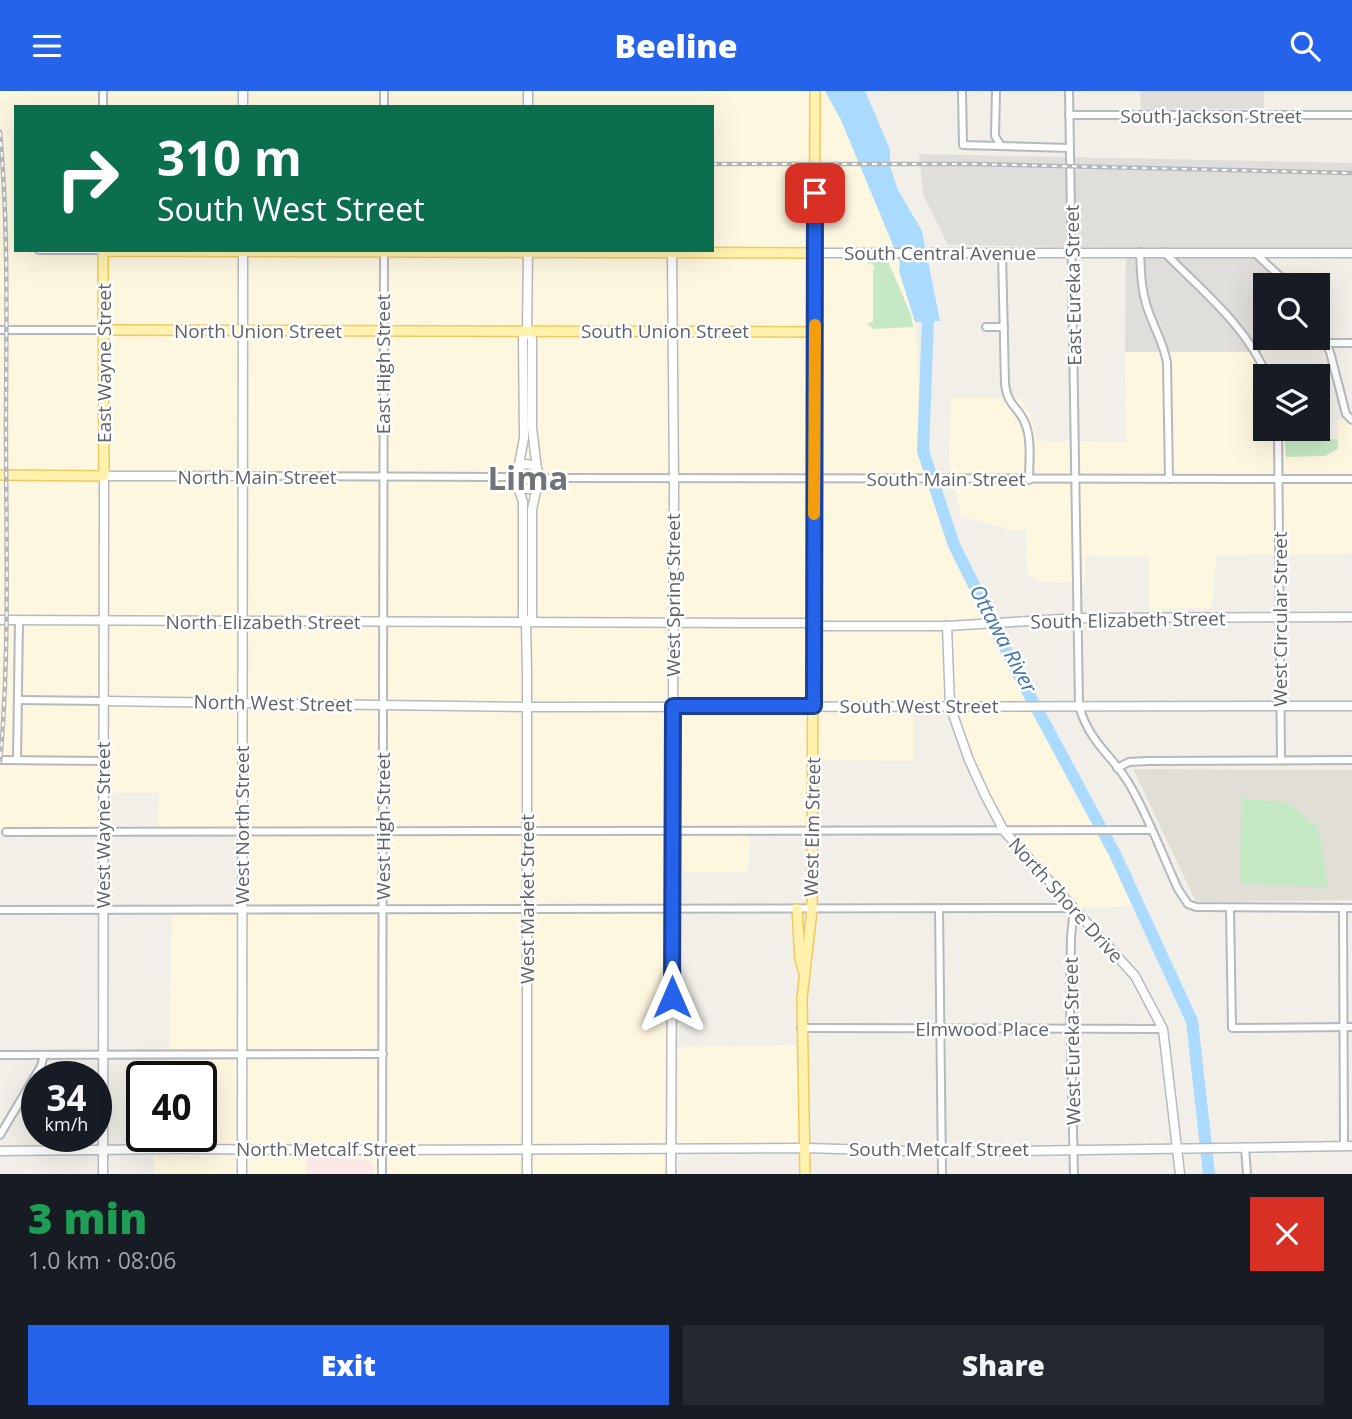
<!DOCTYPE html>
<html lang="en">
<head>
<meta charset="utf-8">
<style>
	:root { --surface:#171b24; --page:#242831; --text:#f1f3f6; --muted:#9ea1a6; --accent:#2563eb }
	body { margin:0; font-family:"Open Sans",sans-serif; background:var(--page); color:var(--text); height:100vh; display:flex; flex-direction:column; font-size:26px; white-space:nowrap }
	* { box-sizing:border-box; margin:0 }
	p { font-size:23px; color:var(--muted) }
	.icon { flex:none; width:38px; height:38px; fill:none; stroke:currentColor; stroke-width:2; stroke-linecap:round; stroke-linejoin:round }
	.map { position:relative; height:1083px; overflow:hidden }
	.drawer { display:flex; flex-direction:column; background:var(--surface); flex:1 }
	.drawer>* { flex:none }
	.top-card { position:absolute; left:14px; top:14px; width:700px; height:147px; border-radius:0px; box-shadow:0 7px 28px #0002; background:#0b6e4f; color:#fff; overflow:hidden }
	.tools { position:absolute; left:1253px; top:182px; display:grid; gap:14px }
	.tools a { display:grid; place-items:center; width:77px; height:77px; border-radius:0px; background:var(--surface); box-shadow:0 7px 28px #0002; font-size:35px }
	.speed { position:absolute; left:21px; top:970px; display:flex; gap:14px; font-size:35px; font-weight:700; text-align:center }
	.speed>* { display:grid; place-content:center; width:91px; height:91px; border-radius:50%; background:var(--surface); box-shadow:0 7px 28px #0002; line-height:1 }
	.speed small { font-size:18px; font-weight:400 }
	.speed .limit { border:4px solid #111; border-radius:10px; background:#fff; color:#111 }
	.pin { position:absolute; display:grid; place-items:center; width:60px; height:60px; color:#fff; margin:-30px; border-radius:14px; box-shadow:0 4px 10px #0006 }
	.me { position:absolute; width:77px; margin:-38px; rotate:0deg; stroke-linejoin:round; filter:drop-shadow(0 0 5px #0008) }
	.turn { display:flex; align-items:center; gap:24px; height:147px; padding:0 28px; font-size:32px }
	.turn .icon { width:91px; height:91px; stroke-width:2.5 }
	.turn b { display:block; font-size:49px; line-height:60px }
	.round { display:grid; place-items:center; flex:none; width:74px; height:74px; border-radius:0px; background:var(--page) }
	.summary { display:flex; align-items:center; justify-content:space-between; height:119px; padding:0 28px }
	h1 { font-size:42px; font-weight:800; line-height:52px; color:#1e9e55 }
	.button { display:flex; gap:14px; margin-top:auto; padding:14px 28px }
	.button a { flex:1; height:80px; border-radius:0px; background:var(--accent); color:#fff; font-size:28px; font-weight:800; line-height:80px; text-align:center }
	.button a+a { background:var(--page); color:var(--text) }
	header { display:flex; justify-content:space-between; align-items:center; height:91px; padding:0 28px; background:var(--accent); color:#fff; font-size:32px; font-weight:800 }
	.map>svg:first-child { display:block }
	.commercial { fill:#fef7e0; fill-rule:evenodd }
	.industrial { fill:#e0deda }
	.education { fill:#e1ded6 }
	.medical { fill:#fce8e6 }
	.green { fill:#c5e8c5 }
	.water { fill:#aadaff }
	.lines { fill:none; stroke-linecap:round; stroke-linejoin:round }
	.river { stroke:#aadaff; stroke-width:12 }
	.street-casing { stroke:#b5b8bc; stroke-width:10 }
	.secondary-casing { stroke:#b6babf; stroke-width:11 }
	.primary-casing { stroke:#f2c960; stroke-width:12 }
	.street { stroke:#fff; stroke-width:6 }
	.secondary { stroke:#fff; stroke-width:8 }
	.primary { stroke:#fff2af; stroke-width:9 }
	.rail-casing { stroke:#b6b7b8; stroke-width:4.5 }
	.rail { stroke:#fff; stroke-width:2; stroke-dasharray:5; stroke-linecap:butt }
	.route-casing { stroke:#184099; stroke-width:18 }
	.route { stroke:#2563eb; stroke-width:12 }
	.slow { stroke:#f59e0b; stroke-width:12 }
	.labels { text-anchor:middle; stroke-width:5; stroke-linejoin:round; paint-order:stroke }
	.street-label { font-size:19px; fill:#5f6368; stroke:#fff }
	.water-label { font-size:21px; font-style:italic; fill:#4174aa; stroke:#fff }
	.town-label { font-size:33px; font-weight:bold; fill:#70757a; stroke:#fff }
</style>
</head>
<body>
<header><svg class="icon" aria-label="menu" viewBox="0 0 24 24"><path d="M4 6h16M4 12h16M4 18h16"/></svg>Beeline<svg class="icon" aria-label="search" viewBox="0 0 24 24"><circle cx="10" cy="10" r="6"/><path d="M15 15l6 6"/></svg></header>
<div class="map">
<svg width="1352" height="1083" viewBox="0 0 1352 1083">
	<rect width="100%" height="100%" fill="#f1efe8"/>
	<g class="commercial">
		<path d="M0,0H825L841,29L900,171L899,180L915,231L923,360L954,454L1017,581L1115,763L1139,815L1074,817L1022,762L985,704L950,615H913V670L813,669L812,739H750L748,781L673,780L672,956L801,954L805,1057L671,1058V1083H154V1058H170V1045H201V985H169L172,817H242V741H158L159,702H104L103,741H0ZM16,16H712V159H16Z"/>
		<path d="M1125,261H1262L1272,285H1265V338H1285L1286,366L1338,358L1337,330L1352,323V463L1216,464L1212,516L1149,519V466L1085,465V492L1040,491L1027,483L1026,438L1012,439L961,425L949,371L951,307H1020L1030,324L1037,350L1126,351Z"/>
	</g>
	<g class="industrial">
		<path d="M1140,0H1264V18L1141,19Z"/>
		<path d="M919,63L1352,72V163L1254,167L1280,194H1265V244L1255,249L1262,261H1125L1126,157L948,154L923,103Z"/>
	</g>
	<path class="education" d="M1133,678L1352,679V809L1196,811Z"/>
	<path class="medical" d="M306,1065H334L367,1069L373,1074V1083H306Z"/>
	<g class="green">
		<path d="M876,168H887L911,224L913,236L874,238L868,234V232L873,231V180L875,177L871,172L869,175L868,171Z"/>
		<path d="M1338,348V358L1325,365L1286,366L1285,349Z"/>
		<path d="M1242,707L1289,712L1319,738L1328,796L1245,793L1239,788Z"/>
	</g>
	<path class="water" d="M825,0H865L890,58V75L898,99L922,140L940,230L915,231L899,180L900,171L841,29Z"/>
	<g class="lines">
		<path class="river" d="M924,217L928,227L923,360L954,454L1017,581L1115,763L1192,930L1209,1083"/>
		<defs>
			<g id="street">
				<path d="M962,0L963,54L1070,57"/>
				<path d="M996,0L995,45L1001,55"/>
				<path d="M1069,0L1079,615C1090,652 1109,661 1128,691C1148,724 1162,763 1178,798L1188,813L1196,816L1352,817"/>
				<path d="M103,16V0"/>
				<path d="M384,16V0"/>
				<path d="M1069,24H1352"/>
				<path d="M39,159H103"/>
				<path d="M1140,161C1141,180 1141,198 1147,216C1153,235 1164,252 1167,272L1169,388"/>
				<path d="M1164,161C1201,199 1247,235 1267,285"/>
				<path d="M1002,162L1005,293C1008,316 1018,315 1025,332C1032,348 1029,372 1029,389"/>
				<path d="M1255,162L1289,194"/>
				<path d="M986,236H1004"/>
				<path d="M1318,237L1330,261L1346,323L1352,329"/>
				<path d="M0,239H104"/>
				<path d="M1327,252H1352"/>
				<path d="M1278,338L1281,669"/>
				<path d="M243,385L515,386"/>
				<path d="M540,387L1352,388"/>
				<path d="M18,609L104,610"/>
				<path d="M17,668L19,529"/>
				<path d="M0,669L103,670"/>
				<path d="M1117,677L1129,671L1147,670L1352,669"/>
				<path d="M6,741L1151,739"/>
				<path d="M1230,817L1232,937L1352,936"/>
				<path d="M1343,817L1344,1055"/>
				<path d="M939,818L942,1083"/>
				<path d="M0,819L1074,817L1071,846L1070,911L1074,1083"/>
				<path d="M801,937L1163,938"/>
				<path d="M0,964L383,963"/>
				<path d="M0,1044L41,975L44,964"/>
				<path d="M1245,1057L1247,1083"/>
				<path d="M382,1083L384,159"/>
			</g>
			<g id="secondary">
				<path d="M243,16V0"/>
				<path d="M528,16V0"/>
				<path d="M815,162H1352"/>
				<path d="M527,240L532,247V337L537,378"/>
				<path d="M518,378L524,347L523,247L527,240L528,159"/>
				<path d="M517,393L523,398H532L539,390C541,380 535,373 525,373L518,378C512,389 520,399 523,411V525L526,532L527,581V1083"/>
				<path d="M0,529L744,532H804L814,535H947L1079,527L1352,526"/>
				<path d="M526,532L532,526V418L538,392"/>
				<path d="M947,535L950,615L969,669L985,704L1004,740L1135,885L1163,938L1180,1083"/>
				<path d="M104,610L527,616L1352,615"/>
				<path d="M0,1060L177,1058L382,1059L805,1057L942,1061L1352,1055"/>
				<path d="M103,1083L104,385H243"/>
				<path d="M242,1083L243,159"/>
				<path d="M671,1083L674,394L672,161"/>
			</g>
			<g id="primary">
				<path d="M104,239L815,241"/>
				<path d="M0,384L104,385L103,160L815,162"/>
				<path d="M797,818L800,868L803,879"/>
				<path d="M805,1083L802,907L812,819L815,0"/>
			</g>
		</defs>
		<use href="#street" class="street-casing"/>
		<use href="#secondary" class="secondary-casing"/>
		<use href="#primary" class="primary-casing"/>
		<use href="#street" class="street"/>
		<use href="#secondary" class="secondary"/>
		<use href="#primary" class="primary"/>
		<defs>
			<g id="rail">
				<path d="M0,41C9,139 6,239 6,338C6,449 10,561 0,672"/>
				<path d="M712,73H972L1352,82"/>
			</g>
		</defs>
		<use href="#rail" class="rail-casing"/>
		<use href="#rail" class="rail"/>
	</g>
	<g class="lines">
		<defs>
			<path id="route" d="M672,906L673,615H814L815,102"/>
		</defs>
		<use href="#route" class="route-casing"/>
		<use href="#route" class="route"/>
		<path class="slow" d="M814,423L815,234"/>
	</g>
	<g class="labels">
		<g class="street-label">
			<text x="1211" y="32">South Jackson Street</text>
			<text x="940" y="169">South Central Avenue</text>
			<text transform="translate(1073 194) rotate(-91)" y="7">East Eureka Street</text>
			<text x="258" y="247">North Union Street</text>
			<text x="665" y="247">South Union Street</text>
			<text transform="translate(104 272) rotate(-90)" y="7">East Wayne Street</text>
			<text transform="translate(383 273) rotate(-90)" y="7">East High Street</text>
			<text x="257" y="393">North Main Street</text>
			<text x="946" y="395">South Main Street</text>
			<text transform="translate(673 504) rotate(-90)" y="7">West Spring Street</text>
			<text transform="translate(1280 528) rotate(-90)" y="7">West Circular Street</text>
			<text transform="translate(1128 529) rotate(-1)" y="7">South Elizabeth Street</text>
			<text x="263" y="538">North Elizabeth Street</text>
			<text transform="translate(273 612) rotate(1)" y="7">North West Street</text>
			<text x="919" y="622">South West Street</text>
			<text transform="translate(103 734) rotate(-90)" y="7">West Wayne Street</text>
			<text transform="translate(242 734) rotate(-90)" y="7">West North Street</text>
			<text transform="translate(383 735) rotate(-90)" y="7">West High Street</text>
			<text transform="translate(812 736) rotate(-89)" y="7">West Elm Street</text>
			<text transform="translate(527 808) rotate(-90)" y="7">West Market Street</text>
			<text transform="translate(1066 809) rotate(48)" y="7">North Shore Drive</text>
			<text x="982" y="945">Elmwood Place</text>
			<text transform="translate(1072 950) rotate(-91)" y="7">West Eureka Street</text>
			<text x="326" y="1065">North Metcalf Street</text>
			<text x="939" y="1065">South Metcalf Street</text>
		</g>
		<g class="water-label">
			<text transform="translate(1003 548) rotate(62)" y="7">Ottawa River</text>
		</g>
		<g class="town-label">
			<text x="528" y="399">Lima</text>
		</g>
	</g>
</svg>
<div class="tools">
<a><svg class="icon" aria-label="search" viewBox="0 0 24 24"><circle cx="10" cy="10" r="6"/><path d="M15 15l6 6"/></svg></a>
<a><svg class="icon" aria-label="layers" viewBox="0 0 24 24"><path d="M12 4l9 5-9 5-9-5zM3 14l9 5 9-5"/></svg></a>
</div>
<div class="speed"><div>34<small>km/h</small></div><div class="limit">40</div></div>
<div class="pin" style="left:815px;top:102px;background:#d93025"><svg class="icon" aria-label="arrive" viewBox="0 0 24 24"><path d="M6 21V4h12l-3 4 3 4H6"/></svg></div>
<svg class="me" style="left:672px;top:906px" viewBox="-20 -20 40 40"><path d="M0-17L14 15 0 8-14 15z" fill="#2563eb" stroke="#fff" stroke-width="4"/></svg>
<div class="top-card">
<div class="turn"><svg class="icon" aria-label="right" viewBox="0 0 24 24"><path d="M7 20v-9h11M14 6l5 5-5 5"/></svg><div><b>310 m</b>South West Street</div></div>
</div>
</div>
<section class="drawer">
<div class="summary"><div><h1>3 min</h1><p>1.0 km · 08:06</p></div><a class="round" style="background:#d93025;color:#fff"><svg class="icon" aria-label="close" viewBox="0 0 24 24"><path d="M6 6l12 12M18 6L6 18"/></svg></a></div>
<div class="button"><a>Exit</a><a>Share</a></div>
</section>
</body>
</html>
